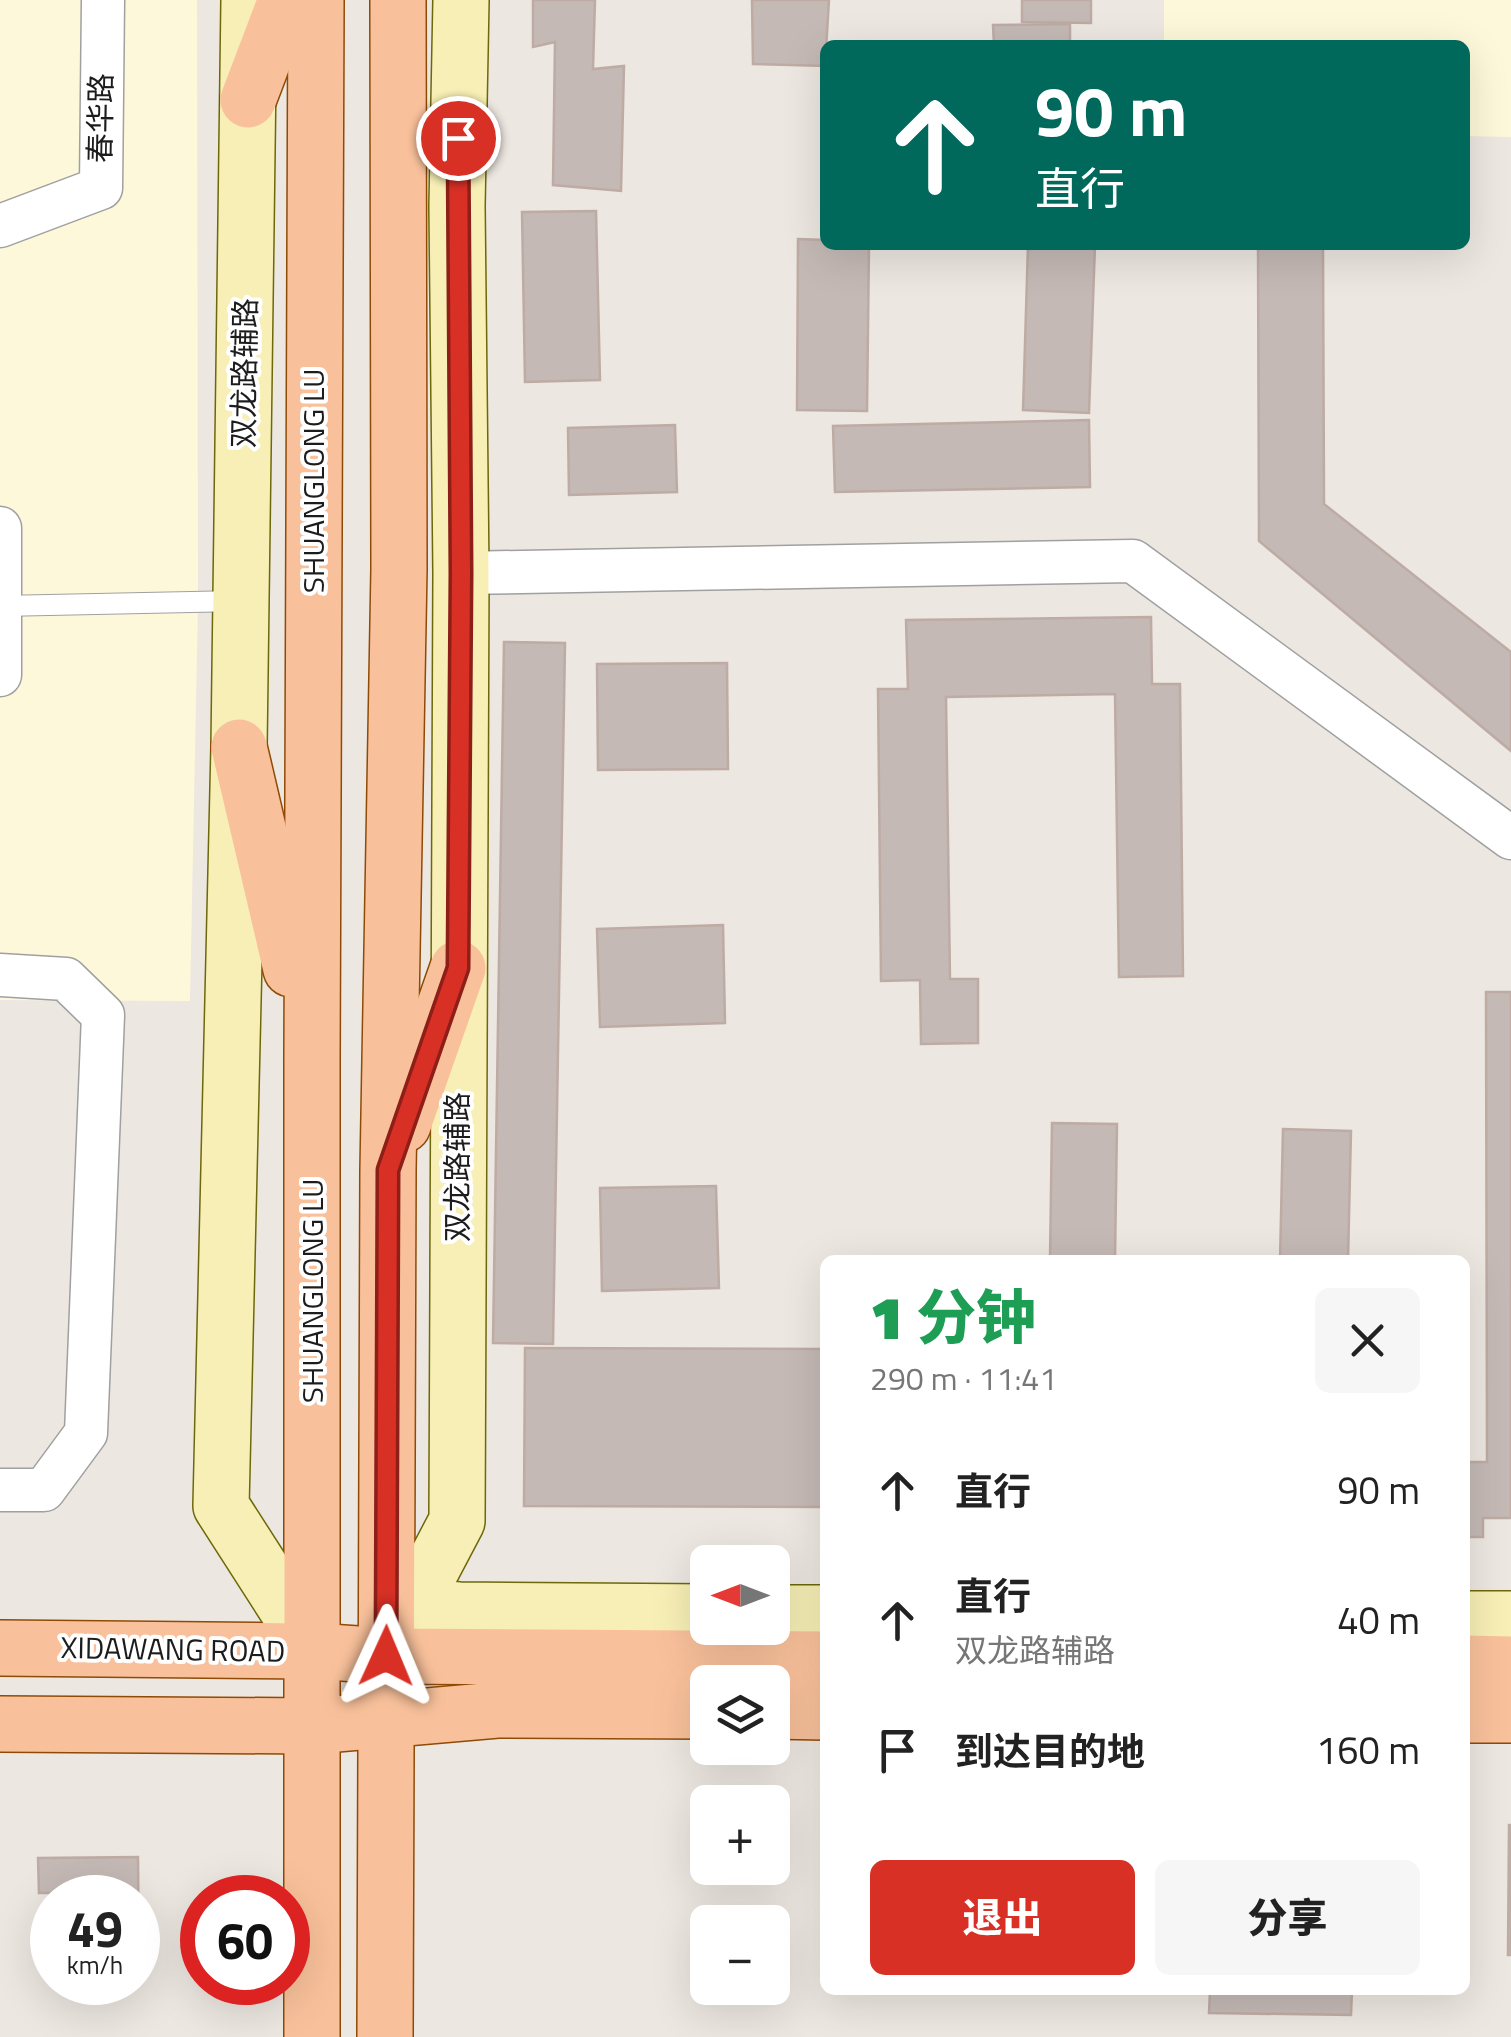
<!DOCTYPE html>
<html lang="zh">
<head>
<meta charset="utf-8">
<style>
	:root { --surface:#fff; --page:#f6f6f6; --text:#222; --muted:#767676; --accent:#d93025 }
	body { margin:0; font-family:"Titillium Web","Noto Sans SC",sans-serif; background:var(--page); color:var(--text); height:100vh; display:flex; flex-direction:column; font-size:38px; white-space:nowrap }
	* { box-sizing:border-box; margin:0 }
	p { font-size:32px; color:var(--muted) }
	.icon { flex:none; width:55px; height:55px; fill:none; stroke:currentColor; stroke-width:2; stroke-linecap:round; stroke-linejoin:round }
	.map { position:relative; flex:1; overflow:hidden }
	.panel { position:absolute; left:820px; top:1255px; width:650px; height:740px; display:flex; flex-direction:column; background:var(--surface); border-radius:15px; box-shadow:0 10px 40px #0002 }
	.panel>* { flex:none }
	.top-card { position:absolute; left:820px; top:40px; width:650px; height:210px; border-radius:15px; box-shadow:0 10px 40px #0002; background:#00695c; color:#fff; overflow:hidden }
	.needle { width:65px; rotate:270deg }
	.controls { position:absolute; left:690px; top:1545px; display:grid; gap:20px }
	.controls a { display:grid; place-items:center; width:100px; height:100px; border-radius:15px; background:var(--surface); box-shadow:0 10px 40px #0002; font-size:50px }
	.speed { position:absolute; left:30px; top:1875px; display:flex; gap:20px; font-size:50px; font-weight:700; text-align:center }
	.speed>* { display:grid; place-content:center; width:130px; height:130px; border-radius:50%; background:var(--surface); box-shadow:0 10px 40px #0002; line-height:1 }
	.speed small { font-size:25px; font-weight:400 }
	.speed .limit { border:15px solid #d22; background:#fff; color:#111 }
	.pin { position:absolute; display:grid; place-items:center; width:85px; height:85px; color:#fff; margin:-42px; border:5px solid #fff; border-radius:50%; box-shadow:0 2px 10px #0007 }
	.me { position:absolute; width:110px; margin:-55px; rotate:1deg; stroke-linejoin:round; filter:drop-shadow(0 0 8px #0008) }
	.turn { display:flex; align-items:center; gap:35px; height:210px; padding:0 50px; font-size:45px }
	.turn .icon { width:130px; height:130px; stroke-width:2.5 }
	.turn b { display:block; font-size:70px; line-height:85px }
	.round { display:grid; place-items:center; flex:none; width:105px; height:105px; border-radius:15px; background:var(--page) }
	.overview { display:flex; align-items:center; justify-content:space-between; height:170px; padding:0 50px }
	h1 { font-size:60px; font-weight:800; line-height:75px; color:#1e9e55 }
	.primary-button { display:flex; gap:20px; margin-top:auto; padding:20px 50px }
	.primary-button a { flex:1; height:115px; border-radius:15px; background:var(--accent); color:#fff; font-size:40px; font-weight:800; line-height:115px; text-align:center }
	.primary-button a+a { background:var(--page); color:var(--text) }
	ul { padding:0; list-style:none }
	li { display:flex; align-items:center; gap:30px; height:130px; padding:0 50px }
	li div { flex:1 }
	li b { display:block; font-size:38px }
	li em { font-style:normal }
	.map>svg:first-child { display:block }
	.education { fill:#fef8da }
	.building { fill:#c4b9b5; stroke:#beaba4; stroke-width:2.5 }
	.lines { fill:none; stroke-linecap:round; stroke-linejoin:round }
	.lane-casing { stroke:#a0a0a0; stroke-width:22 }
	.street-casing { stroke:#a0a0a0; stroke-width:45 }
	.secondary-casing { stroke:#6d6808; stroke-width:58 }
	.primary-casing { stroke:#8f4a05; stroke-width:58 }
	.lane { stroke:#fff; stroke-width:20 }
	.street { stroke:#fff; stroke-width:42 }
	.secondary { stroke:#f7efb5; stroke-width:55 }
	.primary { stroke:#f9c19b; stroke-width:55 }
	.route-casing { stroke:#8d1f18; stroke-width:25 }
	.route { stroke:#d93025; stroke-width:18 }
	.labels { text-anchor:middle; stroke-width:8; stroke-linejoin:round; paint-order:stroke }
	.street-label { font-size:30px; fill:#1c1c1c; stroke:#fff }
</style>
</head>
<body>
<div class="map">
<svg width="1511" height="2037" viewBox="0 0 1511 2037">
	<rect width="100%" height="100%" fill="#ede7e1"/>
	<g class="education">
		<path d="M0,0H197L198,603L190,1001L0,1000Z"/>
		<path d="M1164,0H1511V137L1465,136V45H1164Z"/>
	</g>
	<g class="building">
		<path d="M533,0H595L593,69L624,66L621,191L553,185L555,42L533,47Z"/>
		<path d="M752,0H829L825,66L753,64Z"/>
		<path d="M1022,0H1091V23L1022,22Z"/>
		<path d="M1070,24V45H994L993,25Z"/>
		<path d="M596,211L600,380L525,382L522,212Z"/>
		<path d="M798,239L825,240V245H869L867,411L797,410Z"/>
		<path d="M1028,245H1095L1089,413L1023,410Z"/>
		<path d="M1258,245H1323L1324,504L1511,652V751L1259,541Z"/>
		<path d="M1089,420L1090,487L835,492L833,426Z"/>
		<path d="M675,425L677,492L569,495L568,428Z"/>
		<path d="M1151,617L1152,684H1180L1183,976L1119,977L1115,694L946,697L950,979H978V1043L921,1044L920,980L881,981L878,689H908L906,620Z"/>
		<path d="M504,642L565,643L553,1344L493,1343Z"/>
		<path d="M727,663L728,769L598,770L597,664Z"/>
		<path d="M723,925L725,1023L600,1027L597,929Z"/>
		<path d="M1486,992H1511V1518H1483V1537H1465V1462H1487Z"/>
		<path d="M1052,1123L1117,1124L1115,1260H1050Z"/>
		<path d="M1283,1129L1351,1131L1348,1260H1280Z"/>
		<path d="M716,1186L719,1288L602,1291L600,1188Z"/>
		<path d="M525,1348L825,1349V1507L524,1506Z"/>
		<path d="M1509,1825H1511V1955H1508Z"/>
		<path d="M138,1857L139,1970H138V1898H62V1893H39L38,1858Z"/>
		<path d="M42,1929H52V1971H43Z"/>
		<path d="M1210,1990H1352L1351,2015L1209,2013Z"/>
	</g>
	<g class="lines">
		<defs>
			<path id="lane" d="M1,606L239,601"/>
			<g id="street">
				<path d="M0,226L101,188L103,0"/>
				<path d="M0,528V675"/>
				<path d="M461,573L1133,561L1511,838"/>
				<path d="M0,975L66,979L103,1015L86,1433L44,1490H0"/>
			</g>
			<g id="secondary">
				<path d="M249,0L239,747L221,1506L314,1651"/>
				<path d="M388,1605L459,1610L708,1612"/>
				<path d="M772,1613H825"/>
				<path d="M1465,1619H1511"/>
				<path d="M386,1656L457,1521L461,573L457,206L461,0"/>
			</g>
			<g id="primary">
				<path d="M248,100L286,0"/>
				<path d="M239,747L291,969"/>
				<path d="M403,1125L458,968"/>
				<path d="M0,1648L314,1651L386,1656L825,1659"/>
				<path d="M1465,1663L1511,1664"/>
				<path d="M772,1711L825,1712"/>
				<path d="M1465,1715H1511"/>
				<path d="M0,1724L313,1726L497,1710L708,1711"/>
				<path d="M312,2037V1059L316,0"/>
				<path d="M385,2037L388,1170L399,569L398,0"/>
			</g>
		</defs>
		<use href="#lane" class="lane-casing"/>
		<use href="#street" class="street-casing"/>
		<use href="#secondary" class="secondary-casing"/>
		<use href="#primary" class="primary-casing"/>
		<use href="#lane" class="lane"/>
		<use href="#street" class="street"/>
		<use href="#secondary" class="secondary"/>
		<use href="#primary" class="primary"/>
	</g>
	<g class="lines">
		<defs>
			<path id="route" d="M386,1656L388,1170L458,968L461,573L458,138"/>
		</defs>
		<use href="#route" class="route-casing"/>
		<use href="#route" class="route"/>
	</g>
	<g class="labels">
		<g class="street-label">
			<text transform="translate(101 118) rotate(-89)" y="10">春华路</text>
			<text transform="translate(245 373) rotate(-89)" y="10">双龙路辅路</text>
			<text transform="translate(314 481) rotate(-90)" y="10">SHUANGLONG LU</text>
			<text transform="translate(458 1167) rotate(-90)" y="10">双龙路辅路</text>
			<text transform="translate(313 1291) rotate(-90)" y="10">SHUANGLONG LU</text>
			<text transform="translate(173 1650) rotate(1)" y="10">XIDAWANG ROAD</text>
		</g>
	</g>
</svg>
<div class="controls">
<a><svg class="needle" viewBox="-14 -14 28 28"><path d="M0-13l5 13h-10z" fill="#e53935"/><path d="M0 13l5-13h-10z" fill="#767676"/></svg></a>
<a><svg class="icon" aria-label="layers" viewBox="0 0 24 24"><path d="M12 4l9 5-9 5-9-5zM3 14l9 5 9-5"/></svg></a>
<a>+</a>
<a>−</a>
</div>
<div class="speed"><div>49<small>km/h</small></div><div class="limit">60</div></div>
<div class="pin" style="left:458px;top:138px;background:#d93025"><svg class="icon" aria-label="arrive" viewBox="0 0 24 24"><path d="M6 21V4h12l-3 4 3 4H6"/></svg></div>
<svg class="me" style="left:386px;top:1656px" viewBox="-20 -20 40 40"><path d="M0-17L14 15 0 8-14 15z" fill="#d93025" stroke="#fff" stroke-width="4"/></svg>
<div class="top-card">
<div class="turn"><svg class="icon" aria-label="ahead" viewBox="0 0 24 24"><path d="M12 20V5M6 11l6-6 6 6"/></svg><div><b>90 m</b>直行</div></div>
</div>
<section class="panel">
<div class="overview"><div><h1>1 分钟</h1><p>290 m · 11:41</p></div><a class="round"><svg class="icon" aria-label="close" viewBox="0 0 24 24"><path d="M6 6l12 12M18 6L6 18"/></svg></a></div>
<ul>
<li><svg class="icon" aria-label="ahead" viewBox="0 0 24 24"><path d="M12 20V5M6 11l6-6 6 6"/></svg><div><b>直行</b></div><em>90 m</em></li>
<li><svg class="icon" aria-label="ahead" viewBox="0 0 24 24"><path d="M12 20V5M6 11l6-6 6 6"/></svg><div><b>直行</b><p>双龙路辅路</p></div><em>40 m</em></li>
<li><svg class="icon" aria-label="arrive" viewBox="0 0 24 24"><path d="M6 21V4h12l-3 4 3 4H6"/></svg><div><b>到达目的地</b></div><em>160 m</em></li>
</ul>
<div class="primary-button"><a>退出</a><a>分享</a></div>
</section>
</div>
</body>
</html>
